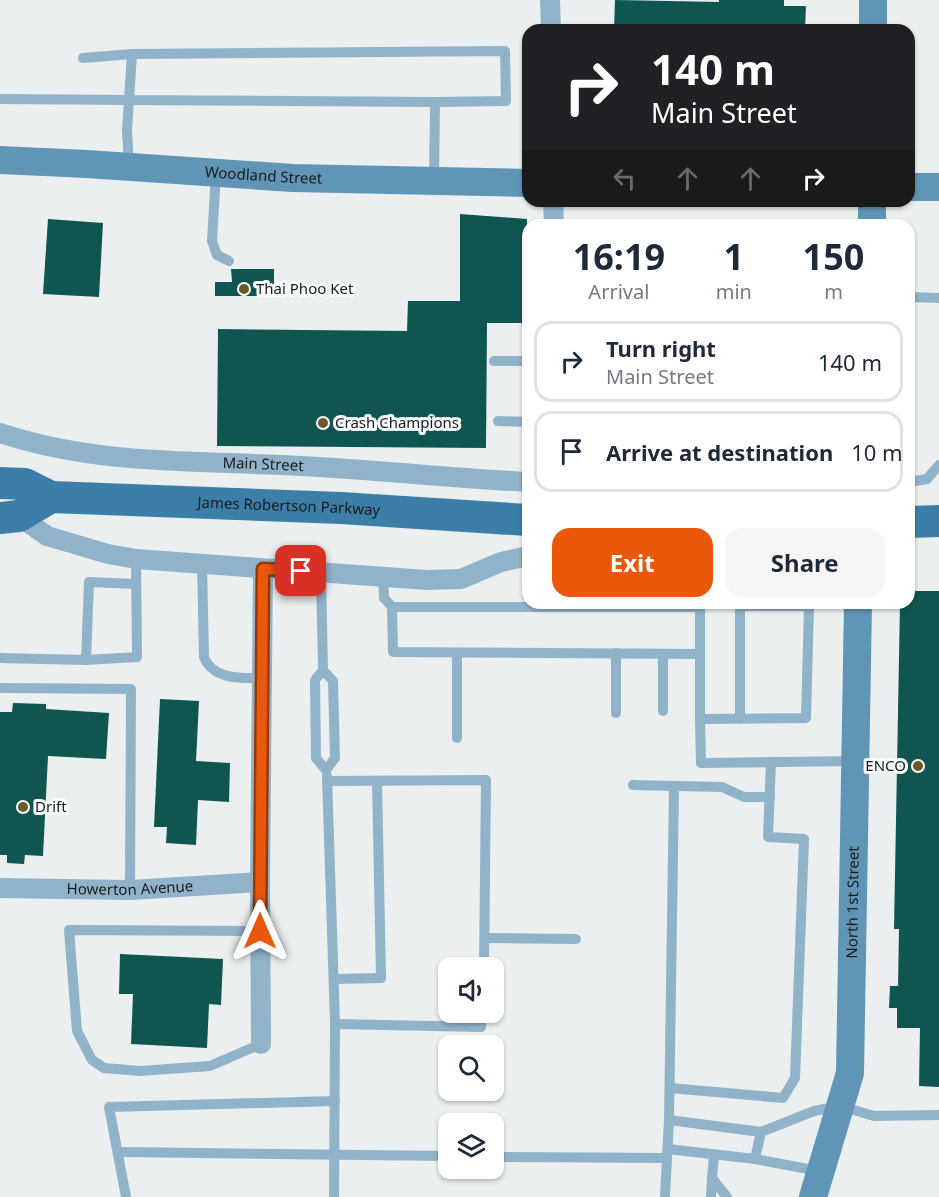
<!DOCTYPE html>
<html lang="en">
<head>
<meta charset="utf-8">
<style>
	:root { --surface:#fff; --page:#f6f6f7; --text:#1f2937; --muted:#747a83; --line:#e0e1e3; --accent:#ea580c }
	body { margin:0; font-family:"Noto Sans",sans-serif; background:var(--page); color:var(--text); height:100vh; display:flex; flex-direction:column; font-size:22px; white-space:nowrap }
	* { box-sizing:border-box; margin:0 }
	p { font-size:20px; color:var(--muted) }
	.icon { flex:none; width:33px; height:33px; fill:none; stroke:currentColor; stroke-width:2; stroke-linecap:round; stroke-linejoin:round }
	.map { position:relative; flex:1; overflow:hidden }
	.details { position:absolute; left:522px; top:219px; width:393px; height:390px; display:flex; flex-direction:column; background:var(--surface); border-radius:18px; box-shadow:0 2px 4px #0004 }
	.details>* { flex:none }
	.banner { position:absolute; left:522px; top:24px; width:393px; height:183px; border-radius:18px; box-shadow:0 2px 4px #0004; background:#202124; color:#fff; overflow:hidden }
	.fabs { position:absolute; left:438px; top:957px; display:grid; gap:12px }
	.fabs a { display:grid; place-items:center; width:66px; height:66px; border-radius:12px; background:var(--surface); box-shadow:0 2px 4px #0004; font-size:30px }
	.pin { position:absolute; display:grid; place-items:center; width:51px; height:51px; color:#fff; margin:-26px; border-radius:12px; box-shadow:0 3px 9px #0006 }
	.me { position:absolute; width:66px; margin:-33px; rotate:0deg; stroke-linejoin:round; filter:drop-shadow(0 0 4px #0008) }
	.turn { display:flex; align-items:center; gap:21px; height:126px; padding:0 30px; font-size:27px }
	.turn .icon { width:78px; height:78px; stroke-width:2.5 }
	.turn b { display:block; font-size:42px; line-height:51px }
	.lanes { display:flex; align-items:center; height:57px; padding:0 30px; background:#0003; justify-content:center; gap:30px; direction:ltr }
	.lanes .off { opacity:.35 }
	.eta { display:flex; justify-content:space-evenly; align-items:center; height:102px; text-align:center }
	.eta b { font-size:36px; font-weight:700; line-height:42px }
	.cta { display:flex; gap:12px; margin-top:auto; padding:12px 30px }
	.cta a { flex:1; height:69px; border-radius:18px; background:var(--accent); color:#fff; font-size:24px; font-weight:700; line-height:69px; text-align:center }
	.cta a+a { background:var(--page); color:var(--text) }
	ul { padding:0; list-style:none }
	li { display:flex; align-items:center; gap:18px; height:81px; margin:0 12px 9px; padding:0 18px; border:3px solid var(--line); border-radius:18px }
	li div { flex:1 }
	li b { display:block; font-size:22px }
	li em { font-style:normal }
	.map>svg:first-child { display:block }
	.building { fill:#0f5651 }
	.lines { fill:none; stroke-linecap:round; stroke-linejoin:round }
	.lane { stroke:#91b3ca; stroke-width:10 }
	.street { stroke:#91b3ca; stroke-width:20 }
	.secondary { stroke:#6195b6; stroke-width:28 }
	.primary { stroke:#3b7fa8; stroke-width:32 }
	.route-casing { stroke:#983908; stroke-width:15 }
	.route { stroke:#ea580c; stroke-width:10 }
	.poi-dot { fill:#6c5927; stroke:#f8fcfd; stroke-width:2 }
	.labels { text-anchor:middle; stroke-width:6; stroke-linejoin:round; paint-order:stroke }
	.street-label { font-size:15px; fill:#181a1a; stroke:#f8fcfd }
	.poi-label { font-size:15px; fill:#181a1a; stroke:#f8fcfd; text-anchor:start }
</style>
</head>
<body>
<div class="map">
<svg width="939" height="1197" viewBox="0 0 939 1197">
	<rect width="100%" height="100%" fill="#ebeff0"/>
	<g class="building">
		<path d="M615,0L719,2V0H784V6H806L805,30H614Z"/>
		<path d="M460,214L527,219L528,323H487L486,448L217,446L218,329L407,331L408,301H460Z"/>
		<path d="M48,219L103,223L99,297L43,294Z"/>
		<path d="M231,269H274V296H215V282H232Z"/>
		<path d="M909,591H939V1087L919,1086L920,1028H897V1008H889L890,986H898L899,929H894L900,603H909Z"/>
		<path d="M160,699L199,701L196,761L230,763L229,802L198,800L196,845L166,843L167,827H154Z"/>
		<path d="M13,703L46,704V709L109,713L106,759L48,756L43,856L25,855L24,864L7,863V855H0V712H12Z"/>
		<path d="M120,954L223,959L221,1005L209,1004L207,1048L131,1044L133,994H119Z"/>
	</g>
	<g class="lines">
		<g class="lane">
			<path d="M83,58L132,54"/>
			<path d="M0,99L129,100L127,130L129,166"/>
			<path d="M216,173L212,241L217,255L229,261"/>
			<path d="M434,181L435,102L129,100L132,54L505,51L506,101L435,102"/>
			<path d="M909,297L939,298"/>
			<path d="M494,361H528"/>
			<path d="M498,421L528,422"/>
			<path d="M909,482L927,479L939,465"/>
			<path d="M202,564L204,657C213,680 241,678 261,678"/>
			<path d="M321,572L323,670L315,680L316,758L326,770L335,758L333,681L323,670"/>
			<path d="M383,577L384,598L392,607"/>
			<path d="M0,658L86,660L89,582L136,584"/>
			<path d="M86,660L137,657L136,559"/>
			<path d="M0,688L131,689L130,890"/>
			<path d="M663,711V654"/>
			<path d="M616,713V653"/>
			<path d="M700,719V607H392L393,652L700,654"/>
			<path d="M740,719V606H809L806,718L700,719L701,763L855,761"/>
			<path d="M457,738V653"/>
			<path d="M327,776L335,1024"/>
			<path d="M329,781L486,780L484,968"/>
			<path d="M633,785L722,787L744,797H770"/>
			<path d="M260,931L69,930L77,1031L92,1060L104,1068L140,1071L210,1066L261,1044"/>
			<path d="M485,938L576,939"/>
			<path d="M334,979L381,978L377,781"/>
			<path d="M670,1088L783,1098L795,1078L804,839L768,837L771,762"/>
			<path d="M669,1120L761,1132L814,1111L840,1106L874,1116L939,1115"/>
			<path d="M668,1149L755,1159L819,1171"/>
			<path d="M118,1152L448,1156"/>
			<path d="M714,1156L712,1178L727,1197"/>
			<path d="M494,1157L667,1158"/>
			<path d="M755,1159L761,1132"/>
			<path d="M126,1197L109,1107L335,1101"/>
			<path d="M334,1197L335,1024L481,1027L482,1012"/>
			<path d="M665,1197L669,1120L674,786"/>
			<path d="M711,1197L712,1178"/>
		</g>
		<g class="street">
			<path d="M550,0L551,30"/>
			<path d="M553,201L554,225"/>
			<path id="s1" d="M0,433C100,466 198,460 301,466C377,470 452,478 528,482"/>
			<path d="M19,516L47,536L108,554L136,559L427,580L461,579L501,562L528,556"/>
			<path id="s2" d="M0,888L130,890L260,882"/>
			<path d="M261,1044L260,882L263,569"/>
		</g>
		<g class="secondary">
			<path d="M873,30V0"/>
			<path id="s3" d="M0,160L87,164L293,178L528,183"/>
			<path d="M909,187H939"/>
			<path d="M872,201V225"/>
			<path id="s4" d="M813,1197L850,1073L858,603"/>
		</g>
		<g class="primary">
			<path id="s5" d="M0,483L25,484L51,497L341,508L528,520"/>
			<path d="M0,518L19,516L51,497"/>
			<path d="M909,522L939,521"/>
		</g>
	</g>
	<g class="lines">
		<defs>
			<path id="route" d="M260,931L263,569L301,571"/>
		</defs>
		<use href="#route" class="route-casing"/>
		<use href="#route" class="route"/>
	</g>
	<g class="poi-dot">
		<circle cx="244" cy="289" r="6"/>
		<circle cx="323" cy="423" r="6"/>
		<circle cx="918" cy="766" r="6"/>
		<circle cx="23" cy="807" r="6"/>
	</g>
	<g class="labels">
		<g class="street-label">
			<text dy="5" stroke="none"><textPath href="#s3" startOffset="264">Woodland Street</textPath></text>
			<text dy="5" stroke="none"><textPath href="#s1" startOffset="266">Main Street</textPath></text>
			<text dy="5" stroke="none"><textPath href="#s5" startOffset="292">James Robertson Parkway</textPath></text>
			<text dy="5" stroke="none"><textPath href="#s2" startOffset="130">Howerton Avenue</textPath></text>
			<text dy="5" stroke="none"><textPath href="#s4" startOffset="300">North 1st Street</textPath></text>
		</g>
		<g class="poi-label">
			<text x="256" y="294">Thai Phoo Ket</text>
			<text x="335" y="428">Crash Champions</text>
			<text x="906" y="771" text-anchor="end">ENCO</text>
			<text x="35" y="812">Drift</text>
		</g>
	</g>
</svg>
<div class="fabs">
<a><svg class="icon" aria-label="sound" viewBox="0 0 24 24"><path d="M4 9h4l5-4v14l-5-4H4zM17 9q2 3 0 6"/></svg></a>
<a><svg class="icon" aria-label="search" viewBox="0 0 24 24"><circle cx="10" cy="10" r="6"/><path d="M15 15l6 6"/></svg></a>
<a><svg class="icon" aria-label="layers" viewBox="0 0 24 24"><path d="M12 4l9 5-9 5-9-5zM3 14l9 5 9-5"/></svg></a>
</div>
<div class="pin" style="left:301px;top:571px;background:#d93025"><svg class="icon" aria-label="arrive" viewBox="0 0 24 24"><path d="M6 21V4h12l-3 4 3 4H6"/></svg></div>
<svg class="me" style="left:260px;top:931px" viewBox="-20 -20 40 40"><path d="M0-17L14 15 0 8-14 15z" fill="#ea580c" stroke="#fff" stroke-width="4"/></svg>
<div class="banner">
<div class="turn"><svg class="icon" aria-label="right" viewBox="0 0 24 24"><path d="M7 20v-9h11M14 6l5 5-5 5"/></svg><div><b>140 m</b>Main Street</div></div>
<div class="lanes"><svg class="icon off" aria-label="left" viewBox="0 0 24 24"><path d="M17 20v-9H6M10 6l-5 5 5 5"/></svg><svg class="icon off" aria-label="ahead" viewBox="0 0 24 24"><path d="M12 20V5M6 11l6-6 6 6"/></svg><svg class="icon off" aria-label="ahead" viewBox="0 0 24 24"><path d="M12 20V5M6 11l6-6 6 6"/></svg><svg class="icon" aria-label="right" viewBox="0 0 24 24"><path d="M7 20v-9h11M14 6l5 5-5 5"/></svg></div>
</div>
<section class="details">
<div class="eta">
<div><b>16:19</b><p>Arrival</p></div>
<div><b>1</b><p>min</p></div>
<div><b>150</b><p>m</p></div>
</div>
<ul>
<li><svg class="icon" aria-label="right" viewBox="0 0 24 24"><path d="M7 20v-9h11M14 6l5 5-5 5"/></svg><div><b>Turn right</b><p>Main Street</p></div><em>140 m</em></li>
<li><svg class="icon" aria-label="arrive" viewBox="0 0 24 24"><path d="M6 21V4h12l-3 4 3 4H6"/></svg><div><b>Arrive at destination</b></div><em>10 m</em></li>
</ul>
<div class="cta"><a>Exit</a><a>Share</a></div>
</section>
</div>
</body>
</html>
